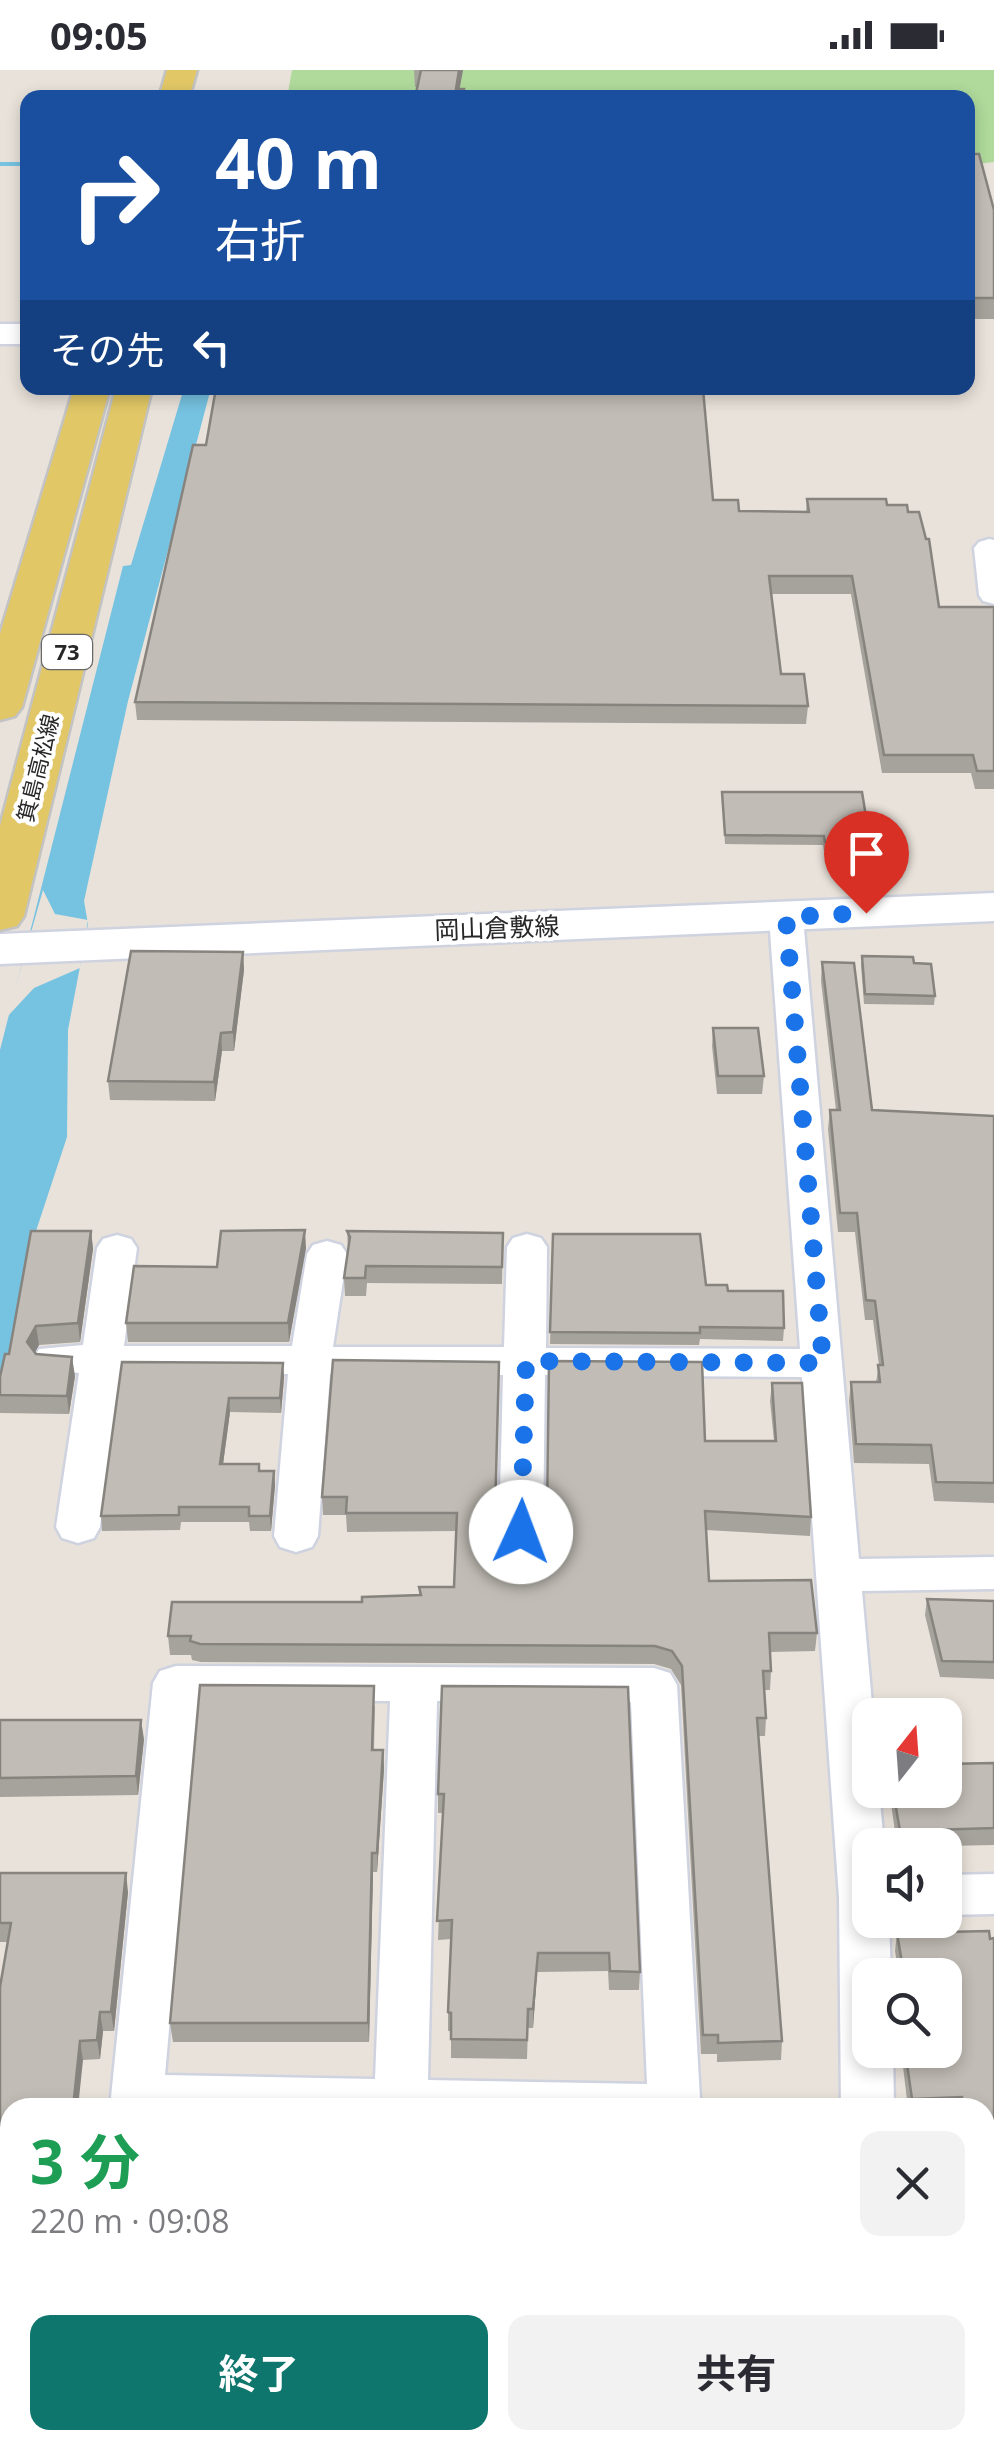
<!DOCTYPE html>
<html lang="ja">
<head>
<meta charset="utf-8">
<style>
	:root { --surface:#fff; --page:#f2f2f3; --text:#2b2b33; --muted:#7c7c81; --accent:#0f766e }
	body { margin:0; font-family:"Open Sans","Noto Sans JP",sans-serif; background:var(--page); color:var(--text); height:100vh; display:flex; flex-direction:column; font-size:38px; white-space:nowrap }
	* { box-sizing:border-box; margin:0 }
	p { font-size:32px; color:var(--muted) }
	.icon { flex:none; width:55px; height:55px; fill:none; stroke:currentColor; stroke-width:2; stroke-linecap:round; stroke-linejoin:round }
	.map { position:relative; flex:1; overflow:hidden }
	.side { position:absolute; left:0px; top:2028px; width:995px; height:352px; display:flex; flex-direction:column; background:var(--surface); border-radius:30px 30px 0 0; box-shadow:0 5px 15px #0003 }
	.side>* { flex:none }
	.top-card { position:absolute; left:20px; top:20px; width:955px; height:305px; border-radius:20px; box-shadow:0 5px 15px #0003; background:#1a4fa0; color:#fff; overflow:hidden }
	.needle { width:65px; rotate:17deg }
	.fabs { position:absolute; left:852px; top:1628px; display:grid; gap:20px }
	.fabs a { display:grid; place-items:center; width:110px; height:110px; border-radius:20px; background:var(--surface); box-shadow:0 5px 15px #0003; font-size:50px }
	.pin { position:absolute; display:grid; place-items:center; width:85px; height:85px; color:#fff; margin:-102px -42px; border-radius:50% 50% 50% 0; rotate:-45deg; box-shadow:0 0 10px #0007 }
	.pin .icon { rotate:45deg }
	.me { position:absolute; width:110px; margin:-55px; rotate:2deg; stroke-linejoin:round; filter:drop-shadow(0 0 8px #0008) }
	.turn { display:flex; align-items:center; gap:35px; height:210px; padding:0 30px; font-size:45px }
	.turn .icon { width:130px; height:130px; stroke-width:2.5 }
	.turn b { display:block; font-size:70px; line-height:85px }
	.then { display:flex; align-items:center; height:95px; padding:0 30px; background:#0003; gap:20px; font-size:38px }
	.round { display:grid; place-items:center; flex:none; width:105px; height:105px; border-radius:20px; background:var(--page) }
	.summary { display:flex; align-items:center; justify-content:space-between; height:170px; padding:0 30px }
	h1 { font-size:60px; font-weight:700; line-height:75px; color:#1e9e55 }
	.primary-button { display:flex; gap:20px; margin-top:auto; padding:20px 30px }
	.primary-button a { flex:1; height:115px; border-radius:20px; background:var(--accent); color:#fff; font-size:40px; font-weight:700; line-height:115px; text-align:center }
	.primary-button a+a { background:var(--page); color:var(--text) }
	.status { display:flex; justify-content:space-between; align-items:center; height:70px; padding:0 50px; background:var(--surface); direction:ltr }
	.status svg { height:28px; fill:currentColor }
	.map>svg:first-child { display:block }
	.green { fill:#afda9b }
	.water { fill:#76c2e1 }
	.pier { fill:#e8e2da }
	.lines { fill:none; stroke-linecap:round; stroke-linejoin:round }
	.stream { fill:#76c2e1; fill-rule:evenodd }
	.minor-casing { stroke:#cfd2df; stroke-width:5 }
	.tertiary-casing { stroke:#cfd2df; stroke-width:5 }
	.secondary-casing { stroke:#cfd2df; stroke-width:5 }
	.primary-casing { stroke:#c3c3c3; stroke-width:5 }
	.minor { fill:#fff; fill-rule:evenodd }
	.tertiary { fill:#fff; fill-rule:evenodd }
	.secondary { fill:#fff; fill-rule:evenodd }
	.primary { fill:#e1c765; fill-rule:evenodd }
	.wall { fill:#a6a29c }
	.shaded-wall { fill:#87847f }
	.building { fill:#c1bcb5; stroke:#87847f; stroke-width:2.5 }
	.route { stroke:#1a73e8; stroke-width:18; stroke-dasharray:0 32.4 }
	.labels { text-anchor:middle; stroke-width:8; stroke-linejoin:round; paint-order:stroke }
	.shield { fill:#fff; stroke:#686868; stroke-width:2.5 }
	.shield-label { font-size:22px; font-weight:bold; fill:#272727 }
	.far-street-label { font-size:22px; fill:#272727; stroke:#fff }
	.street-label { font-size:25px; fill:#272727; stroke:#fff }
</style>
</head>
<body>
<div class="status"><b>09:05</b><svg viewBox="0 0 49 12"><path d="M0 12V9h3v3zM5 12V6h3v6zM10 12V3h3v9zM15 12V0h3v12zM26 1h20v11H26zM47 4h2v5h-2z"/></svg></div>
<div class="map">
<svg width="994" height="2379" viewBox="0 0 994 2379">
	<rect width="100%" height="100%" fill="#e8e2da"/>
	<path class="green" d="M292,0H994V92L968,95V28H287Z"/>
	<g class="water">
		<path d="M184,318H211L128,631L84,831L88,854L68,960L67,1067L35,1164L6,1302L0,1311V980L123,496L131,495Z"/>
		<path d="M10,2155V2278L0,2277V2156Z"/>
	</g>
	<path class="pier" d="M43,820L55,844L88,850L80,898L34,918L7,947Z"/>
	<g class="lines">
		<rect class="stream" x="0" y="92" width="28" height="4"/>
		<defs>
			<g id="minor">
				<path d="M989,469L994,470V534L983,531L979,525L974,478L979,472Z"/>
				<path d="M786,837L798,840L803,847L859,1489L994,1487V1519L862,1521L873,1645L870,1720H879L884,1775H870V1850H889L891,1905H870V1980H893L894,2038H841L839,1828L802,1307L545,1305L543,1462L537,1473L521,1478L505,1473L499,1462L503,1305L330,1304L318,1466L312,1477L296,1482L280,1477L274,1466L288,1304L120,1303L100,1457L94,1468L78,1473L62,1468L56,1457L79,1303L39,1299L33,1289L39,1279L83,1275L97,1178L103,1169L117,1165L131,1169L137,1178L124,1276H292L307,1184L313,1175L327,1171L341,1175L347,1184L333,1277H504L507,1177L513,1168L527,1164L541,1168L547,1177L546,1278L800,1279L769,847L774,840Z"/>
				<path d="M176,1596L654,1598L670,1603L677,1615L700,2029L704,2038H116L111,2027L153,1613L160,1601ZM198,1630L390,1631L375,2009L165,2005ZM437,1631L631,1632L647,2014L428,2010Z"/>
				<path d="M994,1804V1844L945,1845V1805Z"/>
				<path d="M867,2370H925L926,2379H868Z"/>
			</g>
			<rect id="tertiary" x="0" y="254" width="28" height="20"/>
			<path id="secondary" d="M994,823V851L0,894V864Z"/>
			<g id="primary">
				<path d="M167,0H197L189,28H159Z"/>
				<path d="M74,318H110L22,637L15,646L0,650V564Z"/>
				<path d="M116,318H152L24,846L17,856L0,860V756Z"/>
			</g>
		</defs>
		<use href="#minor" class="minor-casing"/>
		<use href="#tertiary" class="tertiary-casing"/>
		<use href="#secondary" class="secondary-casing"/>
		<use href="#primary" class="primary-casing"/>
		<use href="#minor" class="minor"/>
		<use href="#tertiary" class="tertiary"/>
		<use href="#secondary" class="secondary"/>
		<use href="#primary" class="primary"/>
	</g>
	<g class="wall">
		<path d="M414,0H463L459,19L415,17Z"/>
		<path d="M968,84L994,140V249H968Z"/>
		<path d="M807,429L887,435L939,537H994V719H975L971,703H882L851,524H771L781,604L808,636L806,654L137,650L135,632L713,430L739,441L806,442Z"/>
		<path d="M722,722L869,765L868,774H864L863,782L824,781L823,775L725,774Z"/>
		<path d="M243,882L244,900L234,981H222L215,1031L110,1030L108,1011Z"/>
		<path d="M862,886L914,893L935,926L934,935L864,934L861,895Z"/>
		<path d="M822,892L872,1040L994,1046V1433L934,1431L929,1394L854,1393L849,1331L851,1312H876L879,1295L873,1250H865L855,1162H838L828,1059L830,1040H836L821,911Z"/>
		<path d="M713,958L764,1006L762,1024H717L712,976Z"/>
		<path d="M91,1161L93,1179L80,1272L39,1275L35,1282L75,1306L69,1344L0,1343V1307L9,1284Z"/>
		<path d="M347,1161L503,1163L502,1214L367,1213L366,1226H345L344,1208L348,1179Z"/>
		<path d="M553,1164L706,1215L728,1221L784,1258L783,1271L700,1269L699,1275L550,1274Z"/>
		<path d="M306,1178L289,1272H128L126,1253L217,1197Z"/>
		<path d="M333,1290L496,1444L504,1458L520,1463L538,1458L705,1371H774L770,1331L772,1313L811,1447L810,1466L706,1460L709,1511L817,1563L815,1581L770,1582L771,1601L770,1620H764L766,1648L765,1666H758L782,1971L781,1990L717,1992V1984H701L681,1615L671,1599L654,1594L201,1592L192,1590L191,1585H170L168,1566L362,1532L419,1525V1517H454L456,1461L347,1462L346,1445H323L322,1427Z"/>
		<path d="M122,1292L283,1293L284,1308L281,1343L230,1342L223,1394H259L260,1401H274L275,1415L271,1461H250L249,1452H181L180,1460L102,1461L101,1446Z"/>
		<path d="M927,1529L994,1531V1609L940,1607L925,1545Z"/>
		<path d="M442,1616L640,1902L639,1920H609L608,1901L537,1902L533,1958H528L527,1989L451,1988V1961H448V1942L451,1869L438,1870L443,1743H438V1724Z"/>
		<path d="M375,1635L374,1680H383L384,1699L377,1802H373L369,1972H173L170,1953Z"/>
		<path d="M0,1650L144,1669L138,1725L0,1727Z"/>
		<path d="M994,1693V1775L945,1776L897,1775L889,1720H945Z"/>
		<path d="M0,1803L128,1822L114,1961H103L100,1989L83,1990L10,2038V2135L0,2136V1917L8,1872H0Z"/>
		<path d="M897,1863L994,1868V2087H985V2038H908L901,1980H945V1905H899L895,1881Z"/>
	</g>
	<g class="shaded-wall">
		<path d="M459,0H463L458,28L456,19Z"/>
		<path d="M243,882L244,900L234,981L233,962Z"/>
		<path d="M221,963L222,981L215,1031L214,1012Z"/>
		<path d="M305,1160L306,1178L289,1272L288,1253Z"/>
		<path d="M91,1161L93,1179L80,1272L78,1253Z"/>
		<path d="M36,1256L39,1275L30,1291L27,1272Z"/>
		<path d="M72,1287L75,1306L69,1344L67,1326Z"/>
		<path d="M283,1293L284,1308L281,1343L280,1328Z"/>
		<path d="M229,1328L230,1342L221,1409L220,1394Z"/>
		<path d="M274,1401L275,1415L271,1461L270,1446Z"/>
		<path d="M141,1650L144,1669L138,1725L136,1706Z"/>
		<path d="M383,1680L384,1699L377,1802V1783Z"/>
		<path d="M372,1783L373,1802L369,1972L368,1953Z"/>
		<path d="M126,1803L128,1822L114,1961L111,1942Z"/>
		<path d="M538,1883L537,1902L533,1958V1939Z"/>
		<path d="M100,1942L103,1961L100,1989L97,1970Z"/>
		<path d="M80,1971L83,1990L78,2038H73Z"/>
	</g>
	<g class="building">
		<path d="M421,0H459L456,19H464L462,28H415Z"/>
		<path d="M968,84H979L994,140V228H968Z"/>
		<path d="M216,318L703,319L713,430H738L739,441L809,442L807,429H886L887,435H907L908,442H919L926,469H929L939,537H994V701H977L973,685H884L852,506H769L781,604H804L808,636L135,632L193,375H206Z"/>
		<path d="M722,722H862L869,765H863L864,772H825L824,766L725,765Z"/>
		<path d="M131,881L243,882L233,962L221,963L214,1012L108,1011Z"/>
		<path d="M862,886L913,887L914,893L931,894L935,926L865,924Z"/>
		<path d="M822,892L854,893L872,1040L994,1046V1413L936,1412L931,1375L856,1374L851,1312H880L878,1295H883L875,1231L866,1230L857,1143H840L830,1040H840Z"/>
		<path d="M713,958H758L764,1006H718Z"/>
		<path d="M305,1160L288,1253H126L134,1196L217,1197L221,1161Z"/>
		<path d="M31,1161H91L78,1253L36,1256L27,1272L36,1284L72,1287L67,1326L0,1325V1307L5,1284H9Z"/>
		<path d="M347,1161L503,1163L502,1197L366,1196L365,1208H344L350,1167Z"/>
		<path d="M553,1164H700L706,1215H727L728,1221H783L784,1258L700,1257V1263L550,1262Z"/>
		<path d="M333,1290L499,1292L495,1443L504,1458L520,1463L538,1458L547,1444L549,1291L702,1292L705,1371H776L772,1313H802L811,1447L705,1441L709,1511L811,1510L817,1563H769L771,1601H763L766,1648H757L782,1971L718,1973V1965H703L682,1596L672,1581L655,1576L200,1574L190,1571L191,1566H168L172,1532H362V1527L421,1525L419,1517H454L457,1443H346L347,1427H322Z"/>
		<path d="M122,1292L283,1293L280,1328H229L220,1394H259V1401H274L270,1446H249V1437H179V1445L101,1446Z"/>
		<path d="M927,1529L994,1531V1592L942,1591Z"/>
		<path d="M200,1615L374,1616L372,1680H383L377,1783H372L368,1953H170Z"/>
		<path d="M442,1616L628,1617L640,1902L610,1901L609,1883H538L533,1939H528L527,1970L451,1969V1943L448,1942L452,1850L437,1851L444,1724H438Z"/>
		<path d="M0,1650H141L136,1706L0,1708Z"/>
		<path d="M994,1693V1758L900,1761L893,1720H945V1694Z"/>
		<path d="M0,1803H126L111,1942H100L97,1970L80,1971L73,2038H10V2117H0V1917L11,1853H0Z"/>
		<path d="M989,1861L990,1869L994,1868V2069H985V2038H964L962,2027L912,2029L905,1980H945V1905H904L897,1863Z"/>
	</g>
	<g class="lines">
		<path class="route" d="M521,1462L526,1291L823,1293L786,847L866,843"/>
	</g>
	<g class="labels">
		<rect class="shield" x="42" y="565" width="50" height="34" rx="8"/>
		<g class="shield-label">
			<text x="67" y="590">73</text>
		</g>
		<g class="far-street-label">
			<text transform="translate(38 698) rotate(-76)" y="8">箕島高松線</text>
		</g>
		<g class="street-label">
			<text transform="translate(497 858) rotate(-2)" y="9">岡山倉敷線</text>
		</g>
	</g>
</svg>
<div class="fabs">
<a><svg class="needle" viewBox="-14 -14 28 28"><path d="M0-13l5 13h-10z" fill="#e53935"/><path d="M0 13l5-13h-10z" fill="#7c7c81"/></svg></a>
<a><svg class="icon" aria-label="sound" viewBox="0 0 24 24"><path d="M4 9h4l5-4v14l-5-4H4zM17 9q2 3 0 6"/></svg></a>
<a><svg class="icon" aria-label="search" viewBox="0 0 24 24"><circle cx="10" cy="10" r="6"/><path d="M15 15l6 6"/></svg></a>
</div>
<div class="pin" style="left:866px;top:843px;background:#d93025"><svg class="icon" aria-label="arrive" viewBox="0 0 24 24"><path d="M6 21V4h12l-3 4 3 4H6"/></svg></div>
<svg class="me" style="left:521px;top:1462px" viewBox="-20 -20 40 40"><circle r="19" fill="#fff"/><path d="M0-13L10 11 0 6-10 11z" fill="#1a73e8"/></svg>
<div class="top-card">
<div class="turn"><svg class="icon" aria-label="right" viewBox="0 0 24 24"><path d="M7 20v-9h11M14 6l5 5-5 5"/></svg><div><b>40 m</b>右折</div></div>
<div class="then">その先<svg class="icon" aria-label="left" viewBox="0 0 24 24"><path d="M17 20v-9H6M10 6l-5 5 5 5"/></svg></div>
</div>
<section class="side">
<div class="summary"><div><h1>3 分</h1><p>220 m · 09:08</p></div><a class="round"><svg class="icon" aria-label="close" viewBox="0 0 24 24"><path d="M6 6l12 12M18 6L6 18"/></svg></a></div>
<div class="primary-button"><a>終了</a><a>共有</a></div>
</section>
</div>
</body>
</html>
